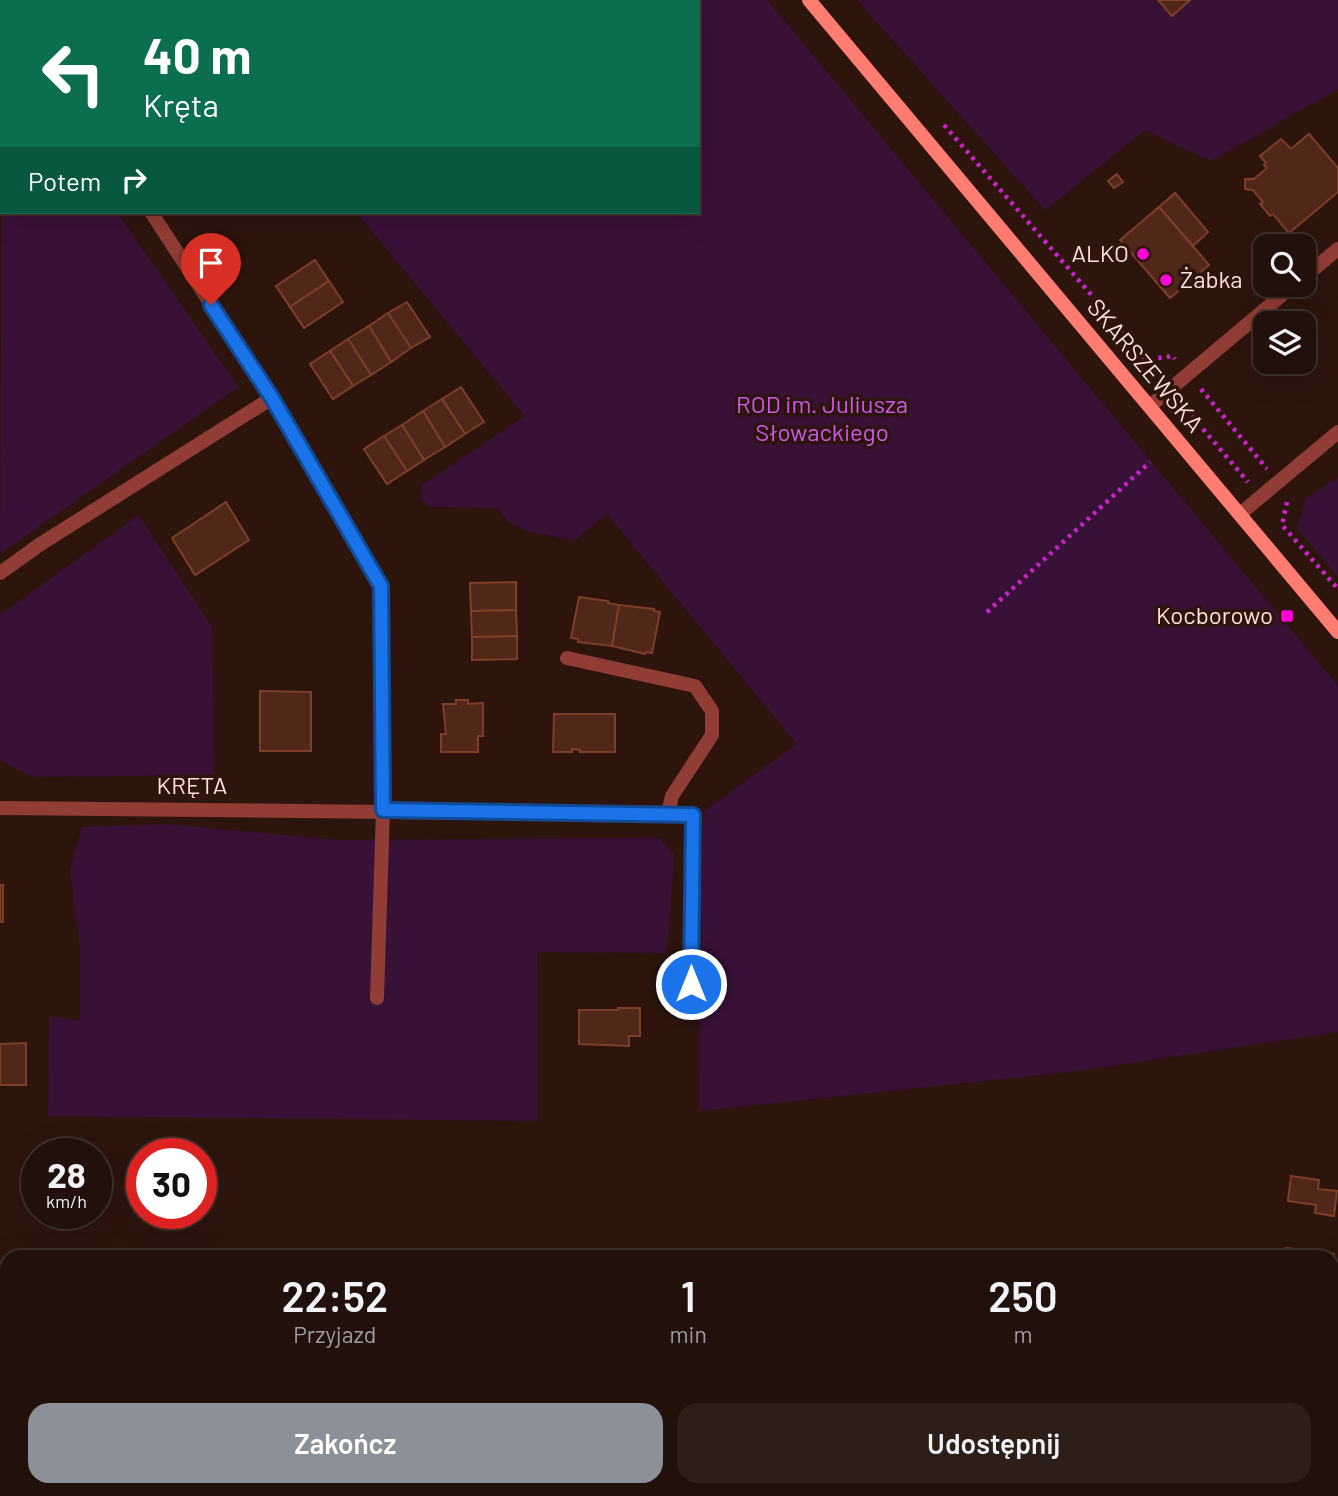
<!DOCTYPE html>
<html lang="pl">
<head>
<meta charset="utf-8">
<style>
	:root { --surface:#22100a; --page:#2e1e18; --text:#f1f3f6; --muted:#a29d9c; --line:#3f302b; --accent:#8c9099 }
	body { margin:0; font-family:Barlow,sans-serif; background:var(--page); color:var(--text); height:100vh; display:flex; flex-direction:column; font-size:26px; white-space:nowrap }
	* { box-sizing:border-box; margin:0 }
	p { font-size:23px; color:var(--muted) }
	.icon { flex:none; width:38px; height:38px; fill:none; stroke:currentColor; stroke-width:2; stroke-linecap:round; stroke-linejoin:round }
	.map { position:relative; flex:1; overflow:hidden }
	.panel { position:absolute; left:0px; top:1250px; width:1339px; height:247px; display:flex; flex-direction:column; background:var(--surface); border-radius:21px 21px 0 0; box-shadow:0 7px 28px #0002,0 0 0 2px var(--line) }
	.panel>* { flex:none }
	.banner { position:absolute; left:0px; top:0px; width:700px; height:214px; box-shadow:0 7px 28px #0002,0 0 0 2px var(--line); background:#0b6e4f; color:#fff; overflow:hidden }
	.tools { position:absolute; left:1253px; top:234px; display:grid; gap:14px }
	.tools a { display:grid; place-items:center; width:63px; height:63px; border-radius:14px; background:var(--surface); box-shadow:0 7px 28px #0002,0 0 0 2px var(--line); font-size:35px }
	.speed { position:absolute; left:21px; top:1138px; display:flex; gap:14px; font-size:35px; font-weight:700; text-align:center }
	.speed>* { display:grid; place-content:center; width:91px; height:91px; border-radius:50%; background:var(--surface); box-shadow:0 7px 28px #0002,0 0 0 2px var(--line); line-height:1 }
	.speed small { font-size:18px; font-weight:400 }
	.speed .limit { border:10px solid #d22; background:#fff; color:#111 }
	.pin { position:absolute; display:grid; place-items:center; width:60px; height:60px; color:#fff; margin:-72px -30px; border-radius:50% 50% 50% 0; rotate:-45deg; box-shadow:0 0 7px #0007 }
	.pin .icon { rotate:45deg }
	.me { position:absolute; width:77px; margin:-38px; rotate:0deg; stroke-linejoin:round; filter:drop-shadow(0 0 5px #0008) }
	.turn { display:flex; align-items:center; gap:24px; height:147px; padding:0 28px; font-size:32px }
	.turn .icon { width:91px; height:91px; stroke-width:2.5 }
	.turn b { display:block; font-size:49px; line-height:60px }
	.then { display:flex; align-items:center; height:66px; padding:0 28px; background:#0003; gap:14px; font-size:26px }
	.eta { display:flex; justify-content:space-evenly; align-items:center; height:119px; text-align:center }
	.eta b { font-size:42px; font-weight:600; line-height:49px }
	.action { display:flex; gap:14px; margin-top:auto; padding:14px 28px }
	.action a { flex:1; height:80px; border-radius:21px; background:var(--accent); color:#fff; font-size:28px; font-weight:600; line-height:80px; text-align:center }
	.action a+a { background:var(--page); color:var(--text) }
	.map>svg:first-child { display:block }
	.green { fill:#381137 }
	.building { fill:#502718; stroke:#7e3e28; stroke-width:2 }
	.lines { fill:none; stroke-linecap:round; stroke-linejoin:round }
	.path { stroke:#c923ca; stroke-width:4.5; stroke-dasharray:3.5 5; stroke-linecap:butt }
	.lane { stroke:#913d35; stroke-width:14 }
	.street { stroke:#913d35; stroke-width:14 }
	.secondary { stroke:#ff7c71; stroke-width:14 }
	.route-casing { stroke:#114b97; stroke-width:18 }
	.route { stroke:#1a73e8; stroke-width:12 }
	.poi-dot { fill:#ff06d9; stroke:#2d150e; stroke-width:2.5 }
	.labels { text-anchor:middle; stroke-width:7; stroke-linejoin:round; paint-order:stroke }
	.poi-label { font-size:24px; fill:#ffe1da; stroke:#2d150e; text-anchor:end }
	.street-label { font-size:24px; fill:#ffe1da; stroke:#2d150e }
	.park-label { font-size:24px; fill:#d059ed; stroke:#2d150e }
</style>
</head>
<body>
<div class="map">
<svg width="1338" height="1496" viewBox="0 0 1338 1496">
	<rect width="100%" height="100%" fill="#2d150e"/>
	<g class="green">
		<path d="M150,0H767L1338,686V1032L1077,1071L699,1111L703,812L797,744L607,514L575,540L531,532L509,523L499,508L431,507L420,499L422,485L525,416L356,212H698V2H147Z"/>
		<path d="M857,0H1338V89L1211,161L1145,130L1045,210Z"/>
		<path d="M2,113V212H117L238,387L0,554Z"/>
		<path d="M1338,477V577L1297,528L1306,498Z"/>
		<path d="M139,515L212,627L214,775L32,777L0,760V615Z"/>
		<path d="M164,824L337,840L660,838L674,855L667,953L537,952L538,1121L48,1116L49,1016L80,1021V948L70,870L82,827Z"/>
		<path d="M209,1489H363L336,1496H205L204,1491Z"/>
	</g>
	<g class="building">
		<path d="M1158,0H1190L1172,16Z"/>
		<path d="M1309,134L1338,168V192L1289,233L1273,214L1270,216L1260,204L1263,202L1253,190L1245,189V179H1254L1267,168L1264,165L1266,163L1260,156L1281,139L1291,149Z"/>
		<path d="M1117,174L1123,182L1114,188L1108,181Z"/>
		<path d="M1175,193L1208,232L1193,246L1159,207Z"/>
		<path d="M1159,207L1209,265L1170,298L1120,240Z"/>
		<path d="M315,260L329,281L290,307L276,286Z"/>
		<path d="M329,281L343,302L304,328L290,307Z"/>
		<path d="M407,302L430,337L411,348L388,313Z"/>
		<path d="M388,313L411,348L391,362L369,326Z"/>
		<path d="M369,326L391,362L371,375L348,339Z"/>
		<path d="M348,339L371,375L353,386L330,351Z"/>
		<path d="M330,351L353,386L333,399L310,364Z"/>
		<path d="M461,387L484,422L465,434L442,399Z"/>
		<path d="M442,399L465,434L445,447L423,411Z"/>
		<path d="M423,411L445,447L424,460L402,425Z"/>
		<path d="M402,425L424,460L407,471L384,436Z"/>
		<path d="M384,436L407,471L387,484L364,449Z"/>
		<path d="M226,502L249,540L195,575L172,538Z"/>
		<path d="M516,582V610L471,611L470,583Z"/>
		<path d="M579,597L608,601V603L619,605L612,646L578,642V639L571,638Z"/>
		<path d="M619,605L654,609V611L660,612L652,653L646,652L645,654L612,646Z"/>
		<path d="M516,610L517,636L472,637L471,611Z"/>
		<path d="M517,636V659L472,660V637Z"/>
		<path d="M260,691L311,692V751H260Z"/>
		<path d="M456,700H468V704L483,703V736H478V752H441V734H446L443,704H456Z"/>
		<path d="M554,714H615V752H580V750L572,749V752H553Z"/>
		<rect x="0" y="885" width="3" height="37"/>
		<path d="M618,1008H640V1036H629V1046L579,1044V1010H618Z"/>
		<path d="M26,1043V1085H0V1044Z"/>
		<path d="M1291,1176L1319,1180L1318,1189L1337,1191L1334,1216L1315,1213L1316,1205L1288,1201Z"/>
		<path d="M1286,1248L1334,1254L1332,1270V1256H1285Z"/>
		<path d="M1248,1489H1281L1282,1496H1250Z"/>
	</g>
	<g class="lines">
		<g class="path">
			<path d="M944,125L1095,299L1144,360L1173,356L1175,359"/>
			<path d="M1201,389L1267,469"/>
			<path d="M1181,403L1248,482"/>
			<path d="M1287,502L1282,525L1338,589"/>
			<path d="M987,612L1150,462"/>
		</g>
		<g class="lane">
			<path d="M1304,277L1338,249"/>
			<path d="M1150,406L1294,285"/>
			<path d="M1240,514L1338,432"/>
			<path d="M567,658L695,686L712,711V735L672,796L668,814"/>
			<path d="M1332,1376L1338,1374"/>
			<path d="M640,1489L642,1496"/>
			<path d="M1072,1489L1073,1496"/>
			<path d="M1319,1489L1320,1496"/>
		</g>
		<g class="street">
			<path d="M0,21L2,24"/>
			<path d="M151,212L272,398L381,586L383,810L377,998"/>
			<path d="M0,573L39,545L272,398"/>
			<path d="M0,808L693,815L691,984"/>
		</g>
		<g class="secondary">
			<path d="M809,0L1338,632"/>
			<path d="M71,2L73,0"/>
			<path d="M0,48L2,47"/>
		</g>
	</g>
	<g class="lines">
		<defs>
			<path id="route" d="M211,305L272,398L381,586L383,810L693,815L691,984"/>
		</defs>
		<use href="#route" class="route-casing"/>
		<use href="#route" class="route"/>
	</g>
	<g class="poi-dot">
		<circle cx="1143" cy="254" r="7"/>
		<circle cx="1166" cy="280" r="7"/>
		<rect x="1280" y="609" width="14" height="14" rx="3.5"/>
	</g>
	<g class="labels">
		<g class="poi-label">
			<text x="1129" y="262">ALKO</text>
			<text x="1180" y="288" text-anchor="start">Żabka</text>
			<text x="1273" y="624">Kocborowo</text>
		</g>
		<g class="street-label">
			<text transform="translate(1145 366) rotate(50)" y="8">SKARSZEWSKA</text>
			<text x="192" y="794">KRĘTA</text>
		</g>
		<g class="park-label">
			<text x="822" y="413">ROD im. Juliusza<tspan x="822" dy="28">Słowackiego</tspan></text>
		</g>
	</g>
</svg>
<div class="tools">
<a><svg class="icon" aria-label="search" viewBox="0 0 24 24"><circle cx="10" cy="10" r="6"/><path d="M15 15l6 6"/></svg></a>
<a><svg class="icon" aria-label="layers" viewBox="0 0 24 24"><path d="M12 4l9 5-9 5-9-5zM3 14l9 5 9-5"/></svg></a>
</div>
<div class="speed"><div>28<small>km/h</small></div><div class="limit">30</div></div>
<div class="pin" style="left:211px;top:305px;background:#d93025"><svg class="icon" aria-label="arrive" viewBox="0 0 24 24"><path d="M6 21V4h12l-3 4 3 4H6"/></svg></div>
<svg class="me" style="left:691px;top:984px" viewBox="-20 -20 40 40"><circle r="17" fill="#1a73e8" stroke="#fff" stroke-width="3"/><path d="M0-11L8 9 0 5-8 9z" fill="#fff"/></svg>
<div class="banner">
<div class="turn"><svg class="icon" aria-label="left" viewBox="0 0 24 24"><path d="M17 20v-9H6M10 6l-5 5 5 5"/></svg><div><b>40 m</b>Kręta</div></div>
<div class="then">Potem<svg class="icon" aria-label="right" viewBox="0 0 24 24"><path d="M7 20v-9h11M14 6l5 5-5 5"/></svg></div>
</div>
<section class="panel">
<div class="eta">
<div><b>22:52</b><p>Przyjazd</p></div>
<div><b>1</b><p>min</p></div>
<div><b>250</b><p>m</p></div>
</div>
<div class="action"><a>Zakończ</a><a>Udostępnij</a></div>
</section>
</div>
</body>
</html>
